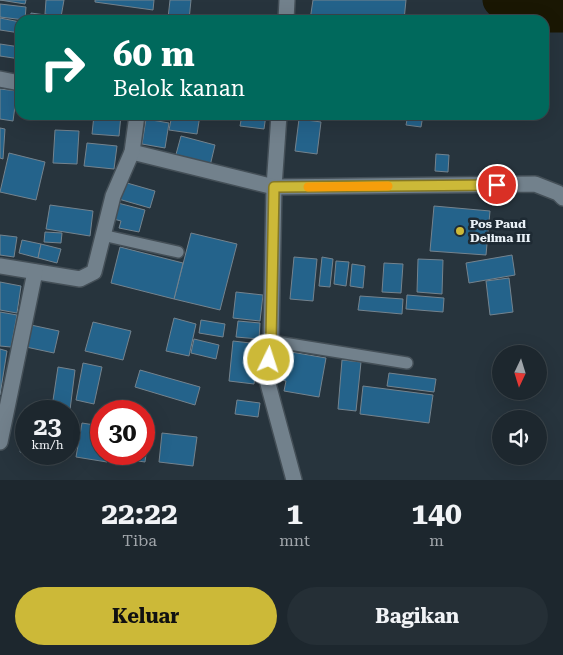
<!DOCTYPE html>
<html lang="id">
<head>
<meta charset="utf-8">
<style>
	:root { --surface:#1d272e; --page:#252f36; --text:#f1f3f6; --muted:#a0a5aa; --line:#3b444a; --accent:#ccb938 }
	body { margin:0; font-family:"Roboto Serif",serif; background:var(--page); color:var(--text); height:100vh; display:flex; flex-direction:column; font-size:19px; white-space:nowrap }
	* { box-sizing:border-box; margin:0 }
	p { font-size:16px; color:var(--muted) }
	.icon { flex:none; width:28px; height:28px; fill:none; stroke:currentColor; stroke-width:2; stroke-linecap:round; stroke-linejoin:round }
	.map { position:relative; height:480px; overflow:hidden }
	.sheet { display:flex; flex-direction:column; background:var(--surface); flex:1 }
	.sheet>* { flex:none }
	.top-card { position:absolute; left:15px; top:15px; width:534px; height:105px; border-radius:15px; box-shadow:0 5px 20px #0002,0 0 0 1px var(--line); background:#00695c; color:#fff; overflow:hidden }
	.needle { width:32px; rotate:184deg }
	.fabs { position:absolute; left:492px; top:345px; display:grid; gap:10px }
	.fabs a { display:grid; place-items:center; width:55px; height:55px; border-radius:50%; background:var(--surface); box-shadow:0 5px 20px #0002,0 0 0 1px var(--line); font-size:25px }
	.speed { position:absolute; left:15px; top:400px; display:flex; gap:10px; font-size:25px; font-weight:700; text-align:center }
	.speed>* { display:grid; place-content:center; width:65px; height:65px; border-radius:50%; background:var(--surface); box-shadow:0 5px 20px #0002,0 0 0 1px var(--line); line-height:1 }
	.speed small { font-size:12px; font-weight:400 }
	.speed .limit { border:8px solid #d22; background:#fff; color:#111 }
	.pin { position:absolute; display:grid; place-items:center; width:42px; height:42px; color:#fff; margin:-21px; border:2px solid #fff; border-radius:50%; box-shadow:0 1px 5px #0007 }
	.me { position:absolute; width:55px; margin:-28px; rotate:4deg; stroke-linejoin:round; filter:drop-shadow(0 0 4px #0008) }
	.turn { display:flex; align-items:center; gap:18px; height:105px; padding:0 15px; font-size:22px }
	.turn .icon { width:65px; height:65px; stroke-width:2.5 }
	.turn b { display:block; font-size:35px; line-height:42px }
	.eta { display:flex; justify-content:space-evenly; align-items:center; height:85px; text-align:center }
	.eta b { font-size:30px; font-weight:700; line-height:35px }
	.button { display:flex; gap:10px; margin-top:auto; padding:10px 15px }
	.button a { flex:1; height:58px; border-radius:30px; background:var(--accent); color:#111; font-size:20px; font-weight:700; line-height:58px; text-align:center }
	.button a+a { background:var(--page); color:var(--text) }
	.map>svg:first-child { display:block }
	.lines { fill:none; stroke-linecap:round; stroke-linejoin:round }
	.river { stroke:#1a1703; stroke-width:35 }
	.building { fill:#24638b; stroke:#74838e }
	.lane-casing { stroke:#444f57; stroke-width:14 }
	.street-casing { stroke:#444f57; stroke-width:18 }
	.lane { stroke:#72818c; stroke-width:11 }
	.street { stroke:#72818c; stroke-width:15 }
	.route-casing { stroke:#857824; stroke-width:12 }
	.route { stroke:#ccb938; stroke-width:9 }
	.slow { stroke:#f59e0b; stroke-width:9 }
	.poi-dot { fill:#ccb938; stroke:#1e2a33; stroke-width:2 }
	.labels { text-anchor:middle; stroke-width:5; stroke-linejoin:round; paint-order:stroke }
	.poi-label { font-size:12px; font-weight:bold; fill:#e9f1f7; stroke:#1e2a33; text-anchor:start }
</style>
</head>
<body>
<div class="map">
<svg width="563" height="480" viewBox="0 0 563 480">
	<rect width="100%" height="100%" fill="#27343d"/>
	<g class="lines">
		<path class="river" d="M500,0L548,15H563"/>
	</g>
	<g class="building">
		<path d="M0,0H26L25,4Z"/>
		<path d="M46,0H64L61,17L45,14Z"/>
		<path d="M95,0H154L153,10L95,2Z"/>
		<path d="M170,0H191L189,20L168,18Z"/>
		<path d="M313,0H406L404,20H310Z"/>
		<path d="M0,4L26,7L25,20L0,17Z"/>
		<path d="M31,13L60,17L59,20H30Z"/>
		<path d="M81,16L107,20H80Z"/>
		<path d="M0,18L20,22V33L0,30Z"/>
		<path d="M0,44L20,47V59L0,56Z"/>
		<path d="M0,89L17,91L13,121L0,119Z"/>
		<path d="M94,115H121L119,136L92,134Z"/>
		<path d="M145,115H169V119Z"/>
		<path d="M172,115H200L197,134L169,130Z"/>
		<path d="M242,115H266L264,129L240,126Z"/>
		<path d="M314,115H335L334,118Z"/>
		<path d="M408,115H423L421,127L406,125Z"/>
		<path d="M146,119L169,123L165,148L142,144Z"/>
		<path d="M299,119L321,122L317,154L295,151Z"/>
		<path d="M0,128L5,129L3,159L0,158Z"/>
		<path d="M55,130L79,131L77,164L53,163Z"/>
		<path d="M181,136L215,145L210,166L175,158Z"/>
		<path d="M87,143L117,146L114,169L84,166Z"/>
		<path d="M9,153L45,162L36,200L0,192Z"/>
		<path d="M436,154L449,155L448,172L435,171Z"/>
		<path d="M120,181L155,191L150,208L115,198Z"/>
		<path d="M114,202L145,210L139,232L119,228L121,221L110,218Z"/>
		<path d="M50,205L93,211L90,236L46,229Z"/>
		<path d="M434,206L490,211L486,255L430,251Z"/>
		<path d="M45,232L62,233L61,243L44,242Z"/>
		<path d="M191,233L237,244L220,310L174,299Z"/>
		<path d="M0,235L17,237L14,257L0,255Z"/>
		<path d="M22,240L41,244L38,258L19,253Z"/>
		<path d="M41,244L61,249L57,263L38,258Z"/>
		<path d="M120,247L183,263L174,299L111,283Z"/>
		<path d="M512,255L515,275L469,283L466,263Z"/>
		<path d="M294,257L317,259L313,301L290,299Z"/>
		<path d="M322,257L333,259L330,287L319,286Z"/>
		<path d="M418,259L443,260L442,294L417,292Z"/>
		<path d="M336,261L349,262L346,286L334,284Z"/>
		<path d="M384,263L403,264L401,293L382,292Z"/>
		<path d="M352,264L365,266L363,288L350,286Z"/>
		<path d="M509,278L513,312L490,315L486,281Z"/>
		<path d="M0,282L21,286L17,313L0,310Z"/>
		<path d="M236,292L263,295L260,321L233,318Z"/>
		<path d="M407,295L444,298L443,312L406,309Z"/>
		<path d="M360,296L403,299L402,314L358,310Z"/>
		<path d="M0,312L17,315L11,347L0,346Z"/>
		<path d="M174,318L196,324L189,356L166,351Z"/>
		<path d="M201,320L225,324L223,337L199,333Z"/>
		<path d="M238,321L260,323L259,339L236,337Z"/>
		<path d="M93,322L131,331L123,360L85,351Z"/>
		<path d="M31,325L59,331L54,353L26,347Z"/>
		<path d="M194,339L219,345L216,359L191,353Z"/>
		<path d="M233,341L259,344L254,384L229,381Z"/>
		<path d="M0,349L7,351L0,395Z"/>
		<path d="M291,352L326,358L319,397L284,391L286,381L276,379L280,362L289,363Z"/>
		<path d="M342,360L361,362L356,411L338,409Z"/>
		<path d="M83,363L102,367L94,404L76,400Z"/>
		<path d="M58,367L75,370L70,410L52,407Z"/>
		<path d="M140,370L200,387L195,405L135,387Z"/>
		<path d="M389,373L436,379L434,392L387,386Z"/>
		<path d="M363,386L433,395L429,423L360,414Z"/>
		<path d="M237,400L260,403L258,417L235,414Z"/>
		<path d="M26,409L41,411H26V453L20,452Z"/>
		<path d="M82,423L101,426V454H108L107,462L76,457Z"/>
		<path d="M144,431H149L145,462L111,457L112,454H144Z"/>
		<path d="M162,433L197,437L193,466L159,462Z"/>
		<path d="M34,454H61L60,458Z"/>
	</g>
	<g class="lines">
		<defs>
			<g id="lane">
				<path d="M102,235L178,252"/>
				<path d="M271,341L407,363"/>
			</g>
			<g id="street">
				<path d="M286,20L287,0"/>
				<path d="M0,79L20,83"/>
				<path d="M279,115L274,187L271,341L267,380L294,480"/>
				<path d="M132,152L274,187L535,184L558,193L563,198"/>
				<path d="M0,266L80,279L94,272L113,196L132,152L137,115"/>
				<path d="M0,442L35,272"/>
			</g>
		</defs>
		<use href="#lane" class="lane-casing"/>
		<use href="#street" class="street-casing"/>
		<use href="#lane" class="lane"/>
		<use href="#street" class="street"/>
	</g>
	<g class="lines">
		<defs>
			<path id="route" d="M269,360L271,341L274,187L497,185"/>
		</defs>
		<use href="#route" class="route-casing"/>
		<use href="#route" class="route"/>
		<path class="slow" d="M308,187L388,186"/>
	</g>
	<circle class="poi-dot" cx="460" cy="231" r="5"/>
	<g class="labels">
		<g class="poi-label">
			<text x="470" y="228">Pos Paud<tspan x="470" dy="14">Delima III</tspan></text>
		</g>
	</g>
</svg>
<div class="fabs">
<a><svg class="needle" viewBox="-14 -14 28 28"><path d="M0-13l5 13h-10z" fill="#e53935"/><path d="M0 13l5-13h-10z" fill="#a0a5aa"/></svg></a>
<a><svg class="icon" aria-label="sound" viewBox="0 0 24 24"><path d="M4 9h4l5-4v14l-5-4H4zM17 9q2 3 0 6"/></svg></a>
</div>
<div class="speed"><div>23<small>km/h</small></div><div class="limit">30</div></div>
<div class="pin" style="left:497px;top:185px;background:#d93025"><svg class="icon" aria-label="arrive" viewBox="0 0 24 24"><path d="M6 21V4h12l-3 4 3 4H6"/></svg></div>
<svg class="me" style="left:269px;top:360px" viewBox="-20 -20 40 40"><circle r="17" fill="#ccb938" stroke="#fff" stroke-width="3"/><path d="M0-11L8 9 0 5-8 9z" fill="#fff"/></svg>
<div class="top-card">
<div class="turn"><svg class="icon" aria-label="right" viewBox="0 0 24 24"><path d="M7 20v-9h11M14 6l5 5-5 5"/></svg><div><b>60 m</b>Belok kanan</div></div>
</div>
</div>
<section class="sheet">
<div class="eta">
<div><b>22:22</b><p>Tiba</p></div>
<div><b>1</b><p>mnt</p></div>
<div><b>140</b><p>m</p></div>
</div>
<div class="button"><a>Keluar</a><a>Bagikan</a></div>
</section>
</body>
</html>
